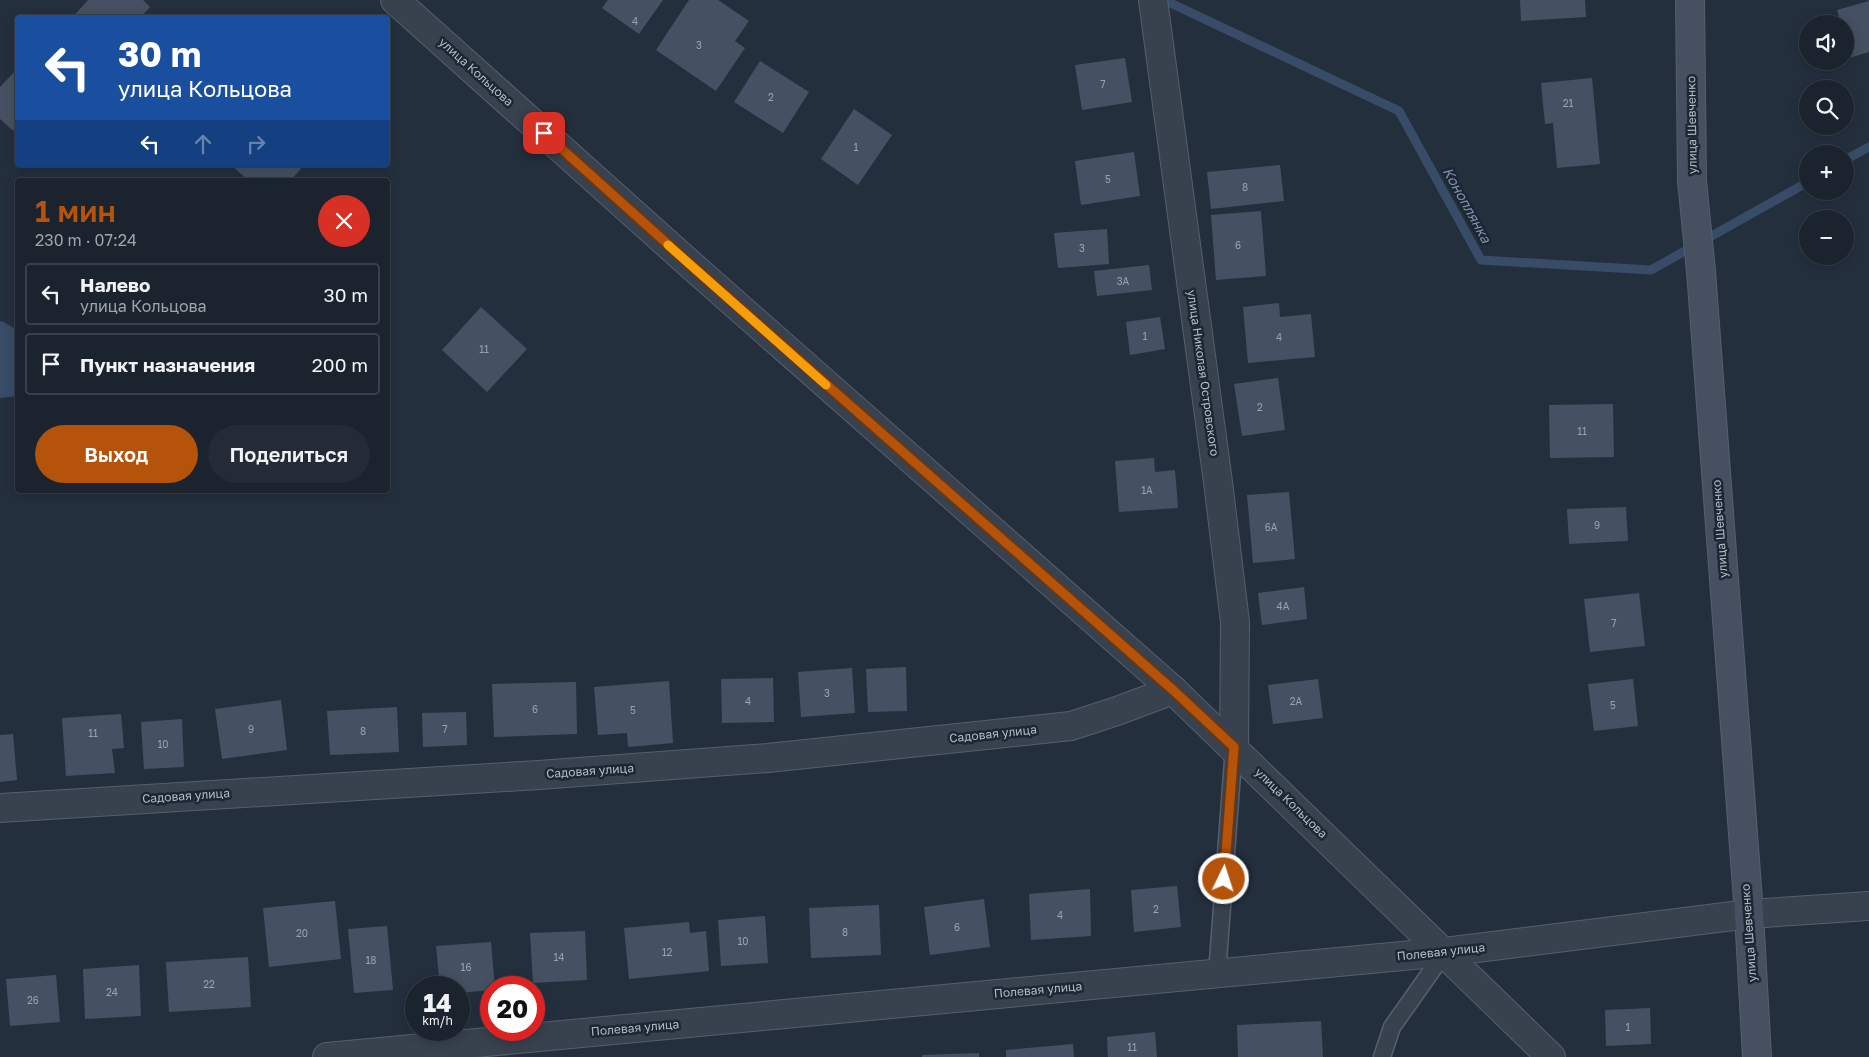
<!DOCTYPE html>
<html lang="ru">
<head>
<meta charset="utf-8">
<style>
	:root { --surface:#1b232e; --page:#242b36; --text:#f1f3f6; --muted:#a0a4aa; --line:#39404a; --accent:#b45309 }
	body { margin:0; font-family:"Golos Text",sans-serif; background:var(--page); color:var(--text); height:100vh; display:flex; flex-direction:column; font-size:19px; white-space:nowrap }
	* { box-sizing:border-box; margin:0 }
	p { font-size:16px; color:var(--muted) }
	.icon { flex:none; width:28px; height:28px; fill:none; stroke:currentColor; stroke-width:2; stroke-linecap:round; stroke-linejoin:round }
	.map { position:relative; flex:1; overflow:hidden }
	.panel { position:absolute; left:15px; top:178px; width:375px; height:315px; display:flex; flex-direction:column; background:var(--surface); border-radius:5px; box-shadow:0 2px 12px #0003,0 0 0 1px var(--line) }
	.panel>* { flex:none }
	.hud { position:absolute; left:15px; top:15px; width:375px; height:152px; border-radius:5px; box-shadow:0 2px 12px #0003,0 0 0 1px var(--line); background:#1a4fa0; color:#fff; overflow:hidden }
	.tools { position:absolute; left:1799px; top:15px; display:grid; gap:10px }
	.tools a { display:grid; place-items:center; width:55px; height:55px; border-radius:50%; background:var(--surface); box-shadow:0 2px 12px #0003,0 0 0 1px var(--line); font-size:25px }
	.speed { position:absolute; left:405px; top:976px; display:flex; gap:10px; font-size:25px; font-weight:700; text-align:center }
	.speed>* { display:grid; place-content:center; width:65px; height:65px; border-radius:50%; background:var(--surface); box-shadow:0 2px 12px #0003,0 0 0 1px var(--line); line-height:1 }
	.speed small { font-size:12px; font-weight:400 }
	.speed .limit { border:8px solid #d22; background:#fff; color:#111 }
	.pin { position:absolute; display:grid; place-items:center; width:42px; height:42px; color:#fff; margin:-21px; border-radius:10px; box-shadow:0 2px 8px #0006 }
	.me { position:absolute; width:55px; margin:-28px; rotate:4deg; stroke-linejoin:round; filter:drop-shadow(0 0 4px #0008) }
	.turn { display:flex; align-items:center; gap:18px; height:105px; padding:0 20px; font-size:22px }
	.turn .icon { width:65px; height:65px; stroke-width:2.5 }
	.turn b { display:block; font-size:35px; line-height:42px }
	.lanes { display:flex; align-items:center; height:48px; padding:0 20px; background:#0003; justify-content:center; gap:25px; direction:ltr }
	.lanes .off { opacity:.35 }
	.round { display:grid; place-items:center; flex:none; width:52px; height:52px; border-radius:26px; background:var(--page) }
	.overview { display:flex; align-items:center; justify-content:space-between; height:85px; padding:0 20px }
	h1 { font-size:30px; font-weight:600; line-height:38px; color:var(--accent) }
	.primary-button { display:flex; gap:10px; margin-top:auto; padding:10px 20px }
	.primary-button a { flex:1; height:58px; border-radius:30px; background:var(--accent); color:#fff; font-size:20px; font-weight:600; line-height:58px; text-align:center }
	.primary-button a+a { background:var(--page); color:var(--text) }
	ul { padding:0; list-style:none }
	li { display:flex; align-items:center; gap:15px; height:62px; margin:0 10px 8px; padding:0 10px; border:2px solid var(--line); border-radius:5px }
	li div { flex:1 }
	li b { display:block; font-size:19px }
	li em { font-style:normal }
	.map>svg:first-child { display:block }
	.water { fill:#394c67 }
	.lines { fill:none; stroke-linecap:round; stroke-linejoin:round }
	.stream { stroke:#394c67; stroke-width:9 }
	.building { fill:#455162 }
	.lane-casing { stroke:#565f6c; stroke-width:19 }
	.street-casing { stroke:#565f6c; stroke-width:30 }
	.secondary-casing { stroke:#565f6c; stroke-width:30 }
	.lane { stroke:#38414e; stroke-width:16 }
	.street { stroke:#38414e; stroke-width:28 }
	.secondary { stroke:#465061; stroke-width:28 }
	.route-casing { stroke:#753606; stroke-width:12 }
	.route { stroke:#b45309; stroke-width:9 }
	.slow { stroke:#f59e0b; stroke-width:9 }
	.labels { text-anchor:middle; stroke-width:5; stroke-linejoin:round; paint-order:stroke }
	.number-label { font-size:10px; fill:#98a1af }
	.street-label { font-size:12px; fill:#b4bcc9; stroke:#1d2633 }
	.water-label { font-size:14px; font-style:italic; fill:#7c92b1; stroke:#1d2633 }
</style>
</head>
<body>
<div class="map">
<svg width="1869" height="1057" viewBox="0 0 1869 1057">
	<rect width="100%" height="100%" fill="#242f3e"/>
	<path class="water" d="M2,321L17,330L18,396L0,398V322Z"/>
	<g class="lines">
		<g class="stream">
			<path d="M1164,0L1399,111L1481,260L1651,270L1808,182"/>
			<path d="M1845,160L1869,147"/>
		</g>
	</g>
	<g class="building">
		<path d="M88,0H143L150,7L140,18H72Z"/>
		<path d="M608,0H663L639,34L602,8Z"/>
		<path d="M689,0H718L749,21L735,41L745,48L716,91L656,50Z"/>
		<path d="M1520,0H1585L1586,17L1521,21Z"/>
		<path d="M1869,1V52L1849,58L1845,41V24H1841L1837,10Z"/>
		<path d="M1125,58L1132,102L1082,110L1075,65Z"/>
		<path d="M760,61L809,92L783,133L734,102Z"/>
		<path d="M18,68V135L0,119V87Z"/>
		<path d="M1592,78L1600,164L1557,168L1553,123L1545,124L1541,83Z"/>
		<path d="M854,109L892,135L858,185L821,159Z"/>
		<path d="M1134,152L1140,196L1081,205L1075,161Z"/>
		<path d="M231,165H304L291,180H248Z"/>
		<path d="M1280,165L1284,201L1211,209L1207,172Z"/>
		<path d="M1261,211L1266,276L1216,280L1211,215Z"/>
		<path d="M1107,229L1109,264L1058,268L1054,233Z"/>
		<path d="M1149,265L1152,290L1097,296L1094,271Z"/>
		<path d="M1279,303L1280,317L1311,314L1315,357L1248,363L1243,307Z"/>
		<path d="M481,307L527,349L487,392L442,350Z"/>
		<path d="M1160,317L1165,349L1130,355L1126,322Z"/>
		<path d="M1278,378L1285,430L1242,436L1234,384Z"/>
		<path d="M1613,404L1614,457L1550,458L1549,405Z"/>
		<path d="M1154,458L1155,472L1175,470L1178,508L1119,512L1115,461Z"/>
		<path d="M1289,492L1295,559L1253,563L1247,495Z"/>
		<path d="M1626,507L1628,541L1569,544L1567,509Z"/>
		<path d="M1304,587L1307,619L1262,625L1258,593Z"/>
		<path d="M1639,593L1645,646L1590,652L1584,599Z"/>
		<path d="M906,667L907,711L868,712L866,669Z"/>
		<path d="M852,668L855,713L801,717L798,672Z"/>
		<path d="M773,678L774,722L722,723L721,679Z"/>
		<path d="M1318,679L1323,718L1273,724L1268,685Z"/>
		<path d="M1633,679L1638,726L1594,731L1588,684Z"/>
		<path d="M669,681L673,743L628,747L627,733L598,735L594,687Z"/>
		<path d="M576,682L577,734L494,737L492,684Z"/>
		<path d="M281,700L287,750L222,759L215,709Z"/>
		<path d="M397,707L399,752L330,755L327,711Z"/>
		<path d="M466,712L467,745L423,747L422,713Z"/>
		<path d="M121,714L124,748L112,749L115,773L66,776L62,718Z"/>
		<path d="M182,719L184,767L144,769L141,722Z"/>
		<path d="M13,734L17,780L0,782V735Z"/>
		<path d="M1177,886L1181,927L1134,932L1131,890Z"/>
		<path d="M1090,889L1091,936L1031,940L1029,894Z"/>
		<path d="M984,899L990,947L930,955L924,907Z"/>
		<path d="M335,901L341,959L269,967L263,908Z"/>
		<path d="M879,905L881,955L811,958L809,908Z"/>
		<path d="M765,916L768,963L721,966L718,920Z"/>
		<path d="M689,922L690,933L706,931L709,971L629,979L624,928Z"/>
		<path d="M387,926L393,990L354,993L348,929Z"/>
		<path d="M585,931L587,980L533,983L530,933Z"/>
		<path d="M491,942L495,988H491V990L459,993V988H440L436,946Z"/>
		<path d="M248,957L251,1007L169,1012L166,962Z"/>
		<path d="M139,965L141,1016L85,1019L83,969Z"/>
		<path d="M56,975L60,1022L10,1026L6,979Z"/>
		<path d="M1650,1008L1651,1044L1606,1046L1605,1010Z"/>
		<path d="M1321,1021L1323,1057H1238L1237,1025Z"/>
		<path d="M1155,1032L1157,1057H1108L1107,1037Z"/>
		<path d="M1073,1044L1074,1057H1006V1050Z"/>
		<path d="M979,1053V1057H922V1055Z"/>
	</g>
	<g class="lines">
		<defs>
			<g id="lane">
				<path d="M1217,974L1234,747"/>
				<path d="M1382,1057L1392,1027L1445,952"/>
			</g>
			<g id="street">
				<path d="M395,0L692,266L1173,690L1551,1057"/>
				<path d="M1153,0L1218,482L1235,622L1234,747"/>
				<path d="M0,808L539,775L768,758L1071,726L1117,711L1173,690"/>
				<path d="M327,1057L1445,952L1749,914L1869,906"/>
			</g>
			<path id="secondary" d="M1690,0L1692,181L1701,271L1749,914L1757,1057"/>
		</defs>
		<use href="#lane" class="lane-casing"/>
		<use href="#street" class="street-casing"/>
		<use href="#secondary" class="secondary-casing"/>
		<use href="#lane" class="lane"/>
		<use href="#street" class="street"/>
		<use href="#secondary" class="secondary"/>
	</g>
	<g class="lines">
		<defs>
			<path id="route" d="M544,133L692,266L1173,690L1234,747L1224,879"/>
		</defs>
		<use href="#route" class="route-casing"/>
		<use href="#route" class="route"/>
		<path class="slow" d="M668,245L826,385"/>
	</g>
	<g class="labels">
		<g class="number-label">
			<text x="635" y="25">4</text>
			<text x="699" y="49">3</text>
			<text x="1103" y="88">7</text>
			<text x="771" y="101">2</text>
			<text x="1568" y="107">21</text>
			<text x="856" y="151">1</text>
			<text x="1108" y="183">5</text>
			<text x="1245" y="191">8</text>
			<text x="1238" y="249">6</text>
			<text x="1082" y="252">3</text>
			<text x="1123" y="285">3А</text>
			<text x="1145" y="340">1</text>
			<text x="1279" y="341">4</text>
			<text x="484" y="353">11</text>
			<text x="1260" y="411">2</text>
			<text x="1582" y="435">11</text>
			<text x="1147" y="494">1А</text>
			<text x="1597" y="529">9</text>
			<text x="1271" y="531">6А</text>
			<text x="1283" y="610">4А</text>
			<text x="1614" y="627">7</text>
			<text x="827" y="697">3</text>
			<text x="748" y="705">4</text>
			<text x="1296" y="705">2А</text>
			<text x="1613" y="709">5</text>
			<text x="535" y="713">6</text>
			<text x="633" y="714">5</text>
			<text x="251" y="733">9</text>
			<text x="445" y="733">7</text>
			<text x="363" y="735">8</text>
			<text x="93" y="737">11</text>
			<text x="163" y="748">10</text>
			<text x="1156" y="913">2</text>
			<text x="1060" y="919">4</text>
			<text x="957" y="931">6</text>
			<text x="845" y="936">8</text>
			<text x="302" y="937">20</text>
			<text x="743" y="945">10</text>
			<text x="667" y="956">12</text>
			<text x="559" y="961">14</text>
			<text x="371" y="964">18</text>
			<text x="466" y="971">16</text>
			<text x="209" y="988">22</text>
			<text x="112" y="996">24</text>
			<text x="33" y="1004">26</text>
			<text x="1628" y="1031">1</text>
			<text x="1132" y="1051">11</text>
		</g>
		<g class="street-label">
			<text transform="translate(476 72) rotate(42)" y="4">улица Кольцова</text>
			<text transform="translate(1692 125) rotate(-91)" y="4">улица Шевченко</text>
			<text transform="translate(1203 373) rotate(82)" y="4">улица Николая Островского</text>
			<text transform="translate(1720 529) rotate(-94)" y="4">улица Шевченко</text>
			<text transform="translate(993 734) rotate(-6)" y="4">Садовая улица</text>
			<text transform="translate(590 771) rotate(-4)" y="4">Садовая улица</text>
			<text transform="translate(186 796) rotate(-4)" y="4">Садовая улица</text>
			<text transform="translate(1291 803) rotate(44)" y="4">улица Кольцова</text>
			<text transform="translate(1749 933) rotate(-94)" y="4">улица Шевченко</text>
			<text transform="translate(1441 952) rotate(-6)" y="4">Полевая улица</text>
			<text transform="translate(1038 990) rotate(-5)" y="4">Полевая улица</text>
			<text transform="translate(635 1028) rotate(-5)" y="4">Полевая улица</text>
		</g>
		<g class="water-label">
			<text transform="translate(1467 205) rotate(61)" y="5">Коноплянка</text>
		</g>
	</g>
</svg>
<div class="tools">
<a><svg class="icon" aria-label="sound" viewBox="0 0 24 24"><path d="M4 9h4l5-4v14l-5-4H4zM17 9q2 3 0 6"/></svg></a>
<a><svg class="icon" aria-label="search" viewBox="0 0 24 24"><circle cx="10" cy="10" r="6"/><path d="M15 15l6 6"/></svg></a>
<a>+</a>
<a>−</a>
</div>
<div class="speed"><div>14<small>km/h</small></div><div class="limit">20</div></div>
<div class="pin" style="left:544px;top:133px;background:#d93025"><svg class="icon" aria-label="arrive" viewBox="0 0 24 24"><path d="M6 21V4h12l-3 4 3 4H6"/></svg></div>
<svg class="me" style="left:1224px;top:879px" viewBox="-20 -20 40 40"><circle r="17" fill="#b45309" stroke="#fff" stroke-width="3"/><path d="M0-11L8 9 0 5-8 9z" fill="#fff"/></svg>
<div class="hud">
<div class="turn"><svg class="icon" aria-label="left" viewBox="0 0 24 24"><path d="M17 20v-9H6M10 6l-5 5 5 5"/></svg><div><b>30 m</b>улица Кольцова</div></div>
<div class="lanes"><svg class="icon" aria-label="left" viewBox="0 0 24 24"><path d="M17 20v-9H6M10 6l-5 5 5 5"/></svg><svg class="icon off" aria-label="ahead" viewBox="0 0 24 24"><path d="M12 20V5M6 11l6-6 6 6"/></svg><svg class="icon off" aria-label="right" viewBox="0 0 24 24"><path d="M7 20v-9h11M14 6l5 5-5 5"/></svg></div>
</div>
<section class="panel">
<div class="overview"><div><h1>1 мин</h1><p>230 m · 07:24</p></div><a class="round" style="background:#d93025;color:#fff"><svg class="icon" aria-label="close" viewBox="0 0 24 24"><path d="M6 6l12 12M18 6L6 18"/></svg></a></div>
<ul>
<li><svg class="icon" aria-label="left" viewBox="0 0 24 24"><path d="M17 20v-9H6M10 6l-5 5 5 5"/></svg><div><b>Налево</b><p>улица Кольцова</p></div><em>30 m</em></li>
<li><svg class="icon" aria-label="arrive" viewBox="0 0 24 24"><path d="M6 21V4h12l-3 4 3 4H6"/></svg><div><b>Пункт назначения</b></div><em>200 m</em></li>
</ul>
<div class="primary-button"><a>Выход</a><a>Поделиться</a></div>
</section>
</div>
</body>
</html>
